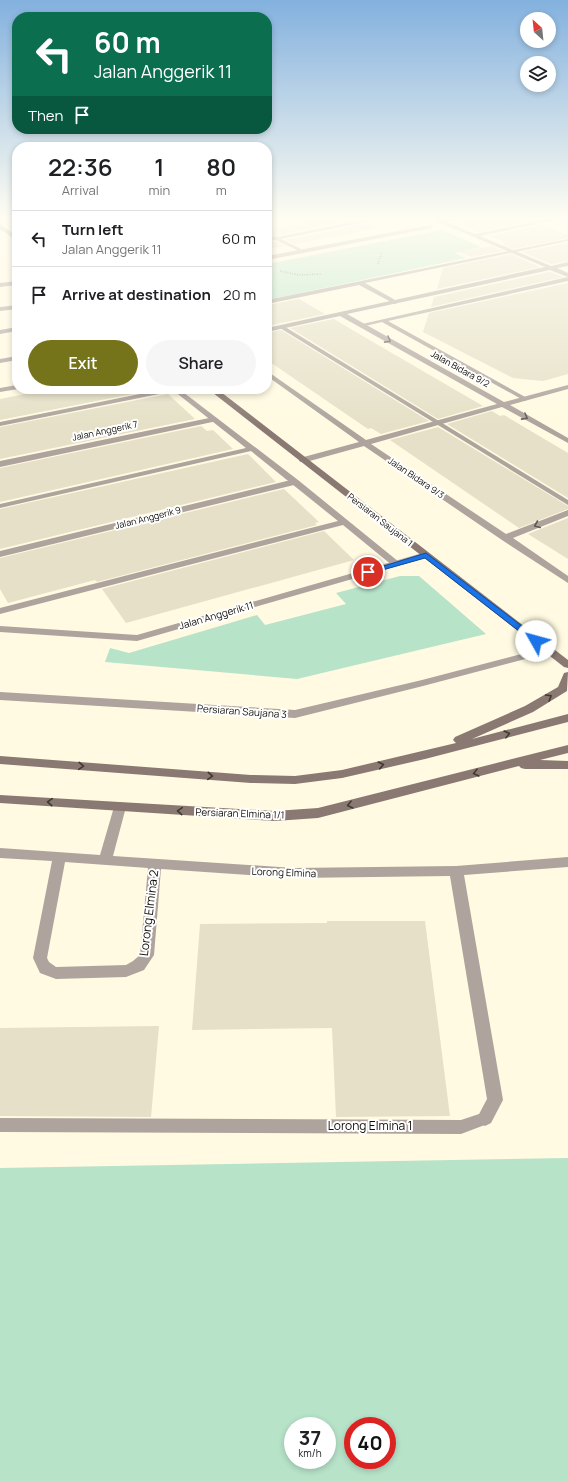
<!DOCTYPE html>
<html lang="en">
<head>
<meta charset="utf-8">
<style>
	:root { --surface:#fff; --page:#f6f6f6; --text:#202124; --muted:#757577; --line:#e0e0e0; --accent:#75741a }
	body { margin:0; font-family:Manrope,sans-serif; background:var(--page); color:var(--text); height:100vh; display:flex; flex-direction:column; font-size:15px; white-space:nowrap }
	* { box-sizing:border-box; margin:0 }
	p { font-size:13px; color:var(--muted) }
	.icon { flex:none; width:22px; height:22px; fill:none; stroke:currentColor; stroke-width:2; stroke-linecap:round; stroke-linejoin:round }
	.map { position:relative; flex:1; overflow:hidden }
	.details { position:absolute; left:12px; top:142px; width:260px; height:252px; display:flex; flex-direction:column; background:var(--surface); border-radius:16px; box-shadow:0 2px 6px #0003 }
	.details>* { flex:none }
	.guide { position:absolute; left:12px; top:12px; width:260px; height:122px; border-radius:16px; box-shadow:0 2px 6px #0003; background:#0b6e4f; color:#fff; overflow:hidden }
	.needle { width:26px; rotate:333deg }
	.tools { position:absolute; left:520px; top:12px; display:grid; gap:8px }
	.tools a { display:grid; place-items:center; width:36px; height:36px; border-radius:50%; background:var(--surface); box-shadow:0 2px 6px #0003; font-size:20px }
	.speed { position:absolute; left:284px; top:1417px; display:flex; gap:8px; font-size:20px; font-weight:700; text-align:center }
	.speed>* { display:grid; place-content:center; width:52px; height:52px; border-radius:50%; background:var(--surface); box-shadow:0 2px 6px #0003; line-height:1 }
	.speed small { font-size:10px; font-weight:400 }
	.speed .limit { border:6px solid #d22; background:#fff; color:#111 }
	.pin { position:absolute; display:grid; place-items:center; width:34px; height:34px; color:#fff; margin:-17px; border:2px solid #fff; border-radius:50%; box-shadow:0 1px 4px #0007 }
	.me { position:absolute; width:44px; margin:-22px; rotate:308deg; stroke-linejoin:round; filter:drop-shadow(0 0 3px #0008) }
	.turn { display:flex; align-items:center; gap:14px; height:84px; padding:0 16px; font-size:18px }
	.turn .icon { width:52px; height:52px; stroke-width:2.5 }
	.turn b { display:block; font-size:28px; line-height:34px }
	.then { display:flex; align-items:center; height:38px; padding:0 16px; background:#0003; gap:8px; font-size:15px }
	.eta { display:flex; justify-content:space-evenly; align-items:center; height:68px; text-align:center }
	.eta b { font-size:24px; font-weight:600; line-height:28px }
	.primary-button { display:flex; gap:8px; margin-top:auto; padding:8px 16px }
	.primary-button a { flex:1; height:46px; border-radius:24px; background:var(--accent); color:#fff; font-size:16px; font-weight:600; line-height:46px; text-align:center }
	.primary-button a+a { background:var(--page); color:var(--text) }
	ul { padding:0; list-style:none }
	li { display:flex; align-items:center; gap:12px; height:56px; padding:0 16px; border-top:1px solid var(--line) }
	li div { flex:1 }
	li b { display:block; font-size:15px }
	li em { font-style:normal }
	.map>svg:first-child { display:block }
	.green { fill:#b7e3c9; fill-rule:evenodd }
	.building { fill:#e5e0c7 }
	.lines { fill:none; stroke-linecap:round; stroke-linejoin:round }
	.path { stroke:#827e6f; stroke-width:1.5; stroke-dasharray:1 1.5; stroke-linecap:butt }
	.lane { fill:#aea39d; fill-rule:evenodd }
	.street { fill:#aea39d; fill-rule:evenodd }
	.secondary { fill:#897972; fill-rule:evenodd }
	.oneway { stroke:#5e5852 }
	.oneway2 { stroke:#403831 }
	.route { fill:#1a73e8; stroke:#114b97 }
	.labels { text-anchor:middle; stroke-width:4; stroke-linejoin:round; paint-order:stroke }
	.far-street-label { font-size:9px; fill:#0f0d06; stroke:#fff }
	.street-label { font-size:10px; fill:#0f0d06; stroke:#fff }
	.near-street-label { font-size:12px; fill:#0f0d06; stroke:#fff }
</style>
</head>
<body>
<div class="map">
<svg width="568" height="1481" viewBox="0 0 568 1481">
	<rect width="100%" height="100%" fill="#fffae1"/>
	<g class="green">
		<path d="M442,230L481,247L455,253L466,258L267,300V264Z"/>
		<path d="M400,576H419L486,634L297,679L105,662L110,648L129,653L257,615L265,625L346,604L336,593Z"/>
		<path d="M568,1158V1481H0V1168ZM293,1426H327V1460H293ZM353,1426H387V1460H353Z"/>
	</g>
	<g class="building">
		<path d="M320,219H360L277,235H273L267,237V229Z"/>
		<path d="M461,219H527L532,221L479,232L455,222Z"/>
		<path d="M373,222L374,229L295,244L286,240Z"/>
		<path d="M541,225L568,235V238L513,249L502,244L506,243L489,236Z"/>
		<path d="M267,242H276L285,246L267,249Z"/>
		<path d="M568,243V261L551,264L522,252Z"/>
		<path d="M491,246L503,251L471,257L459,252Z"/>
		<path d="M511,254L540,267L437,289L443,268Z"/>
		<path d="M550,272L563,277L431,307L434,297Z"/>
		<path d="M568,283V374L543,381L513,378L423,332L429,313Z"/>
		<path d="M299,299L325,314L267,326V305Z"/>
		<path d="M334,319L349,328L483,406L438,419L290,328Z"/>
		<path d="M281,330L429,421L381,434L371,428L368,429L267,360V333Z"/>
		<path d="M50,389H157L0,420V399Z"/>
		<path d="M168,394L195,419L0,459V427Z"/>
		<path d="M492,411L500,416L504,415L568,453V498L447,424Z"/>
		<path d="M201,426L207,431L213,430L233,449L0,502V468Z"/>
		<path d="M438,427L568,506V509L519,528L390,440Z"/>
		<path d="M248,454L276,482L0,549V509Z"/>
		<path d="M284,489L319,522L315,523L317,525L97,582L95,580L8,603L0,589V558Z"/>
		<path d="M568,518V559L528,534Z"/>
		<path d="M324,531L354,560L126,623L102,589Z"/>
		<path d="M327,921H425L450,1116L336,1117L332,1028L192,1030L200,924L327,923Z"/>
		<path d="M159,1026L151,1117L0,1116V1028Z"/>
	</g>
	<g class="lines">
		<g class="path">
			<path d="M378,264L382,252"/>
			<path d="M280,271L299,275L321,274"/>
		</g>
		<g class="lane">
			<path d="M369,219H379L281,239L303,250L301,252L276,240L267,241V239L274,236L277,237Z"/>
			<path d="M449,219H460L441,223L439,222Z"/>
			<path d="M568,239V241L365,283L397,301V303L395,304L359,285L267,304V300Z"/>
			<path d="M568,277V281L388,321L527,398L528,399L525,401L382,322L361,327L358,325Z"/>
			<path d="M17,305V309L0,311V307Z"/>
			<path d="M282,325L568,500V505L280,328L279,327Z"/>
			<path d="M17,356V360L0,363V359Z"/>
			<path d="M165,389H179L298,480L399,562V566H393L343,525L0,614V608L338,521L251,451L0,508V504L246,448L174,391L0,426V422Z"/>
			<path d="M485,1112L490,1113L492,1118L490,1123L461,1134L0,1132V1118L461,1120Z"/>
		</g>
		<g class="street">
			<path d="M267,219H280L267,223Z"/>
			<path d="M431,219H439L475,234L548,219H560L480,236L551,266L568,262V266L557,268L568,273V277L550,270L347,314L504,402L568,385V389L510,405L568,438V443L502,407L371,444L506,534L568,510V516L513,538L568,576V583L502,540L364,446L306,462H300L299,460L300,458L359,442L267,376V371L366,440L497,404L340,316L267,332V328L545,267Z"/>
			<path d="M430,225L432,226V228L267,260V256Z"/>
			<path d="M17,281V285L0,287V283Z"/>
			<path d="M17,327V331L0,334V330Z"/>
			<path d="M17,385L18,389L0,392V388Z"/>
			<path d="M214,417L218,419L217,421L0,467V461Z"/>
			<path d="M295,479L299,482L298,484L0,557V551Z"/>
			<path d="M426,552L431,555L429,557L137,641L0,632V626L137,635Z"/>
			<path d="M548,647L552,648L553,650L552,652L423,686L295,718L0,700V692L295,710L422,680Z"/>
			<path d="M120,802L125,804L126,807L113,856L294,868L456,866L568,857V867L464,875L503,1100L491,1123L485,1126L479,1123L477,1118L487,1099L450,876L294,878L161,869L154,955L144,970L126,977L56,979L40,973L33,958L52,861L0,858V848L100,855L114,807L115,804ZM65,862L148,868L140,955L133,961L126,965L56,967L49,962L47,958Z"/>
		</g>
		<g class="secondary">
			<path d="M0,224L17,236V241L0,229Z"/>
			<path d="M208,389H217L568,660V668L564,667Z"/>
			<path d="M568,672L567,691L533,712L472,739L568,714V722L425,759L342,778L295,784L251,783L0,764V756L251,775L295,776L342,770L456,743L453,740L455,737L525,706L558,687L564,673Z"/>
			<path d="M568,745V753L540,760L568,761V769H525L521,768L519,766L318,818L275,821L0,803V795L275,811L318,808Z"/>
		</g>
	</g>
	<defs><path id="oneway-chevron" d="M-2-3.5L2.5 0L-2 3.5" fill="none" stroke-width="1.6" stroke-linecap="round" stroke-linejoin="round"/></defs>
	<g class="oneway">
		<use href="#oneway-chevron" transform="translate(388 340) rotate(29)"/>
		<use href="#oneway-chevron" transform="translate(525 417) rotate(29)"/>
		<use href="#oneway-chevron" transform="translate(537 525) rotate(158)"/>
	</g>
	<g class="oneway2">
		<use href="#oneway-chevron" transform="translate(549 697) rotate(-31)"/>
		<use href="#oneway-chevron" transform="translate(507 734) rotate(-14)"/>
		<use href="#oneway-chevron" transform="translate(381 765) rotate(-13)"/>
		<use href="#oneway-chevron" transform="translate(81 766) rotate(4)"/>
		<use href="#oneway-chevron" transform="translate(476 773) rotate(166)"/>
		<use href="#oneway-chevron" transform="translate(210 776) rotate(4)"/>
		<use href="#oneway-chevron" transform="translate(50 802) rotate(-176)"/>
		<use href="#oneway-chevron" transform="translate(350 805) rotate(166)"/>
		<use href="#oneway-chevron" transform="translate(180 811) rotate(-176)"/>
	</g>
	<linearGradient id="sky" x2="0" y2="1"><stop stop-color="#83b1de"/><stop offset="0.51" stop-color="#fffdf2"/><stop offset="1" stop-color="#fffdf2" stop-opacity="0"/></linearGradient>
	<rect width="568" height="427" fill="url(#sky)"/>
	<path class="route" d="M426,553L539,639V642H533L425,558L368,574L364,572Z"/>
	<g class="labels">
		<g class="far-street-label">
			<text transform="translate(460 369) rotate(29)" y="3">Jalan Bidara 9/2</text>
			<text transform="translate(105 431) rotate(-12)" y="3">Jalan Anggerik 7</text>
			<text transform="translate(416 478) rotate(34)" y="3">Jalan Bidara 9/3</text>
			<text transform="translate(148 518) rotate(-14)" y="3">Jalan Anggerik 9</text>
			<text transform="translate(380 520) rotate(38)" y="3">Persiaran Saujana 1</text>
		</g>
		<g class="street-label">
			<text transform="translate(216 615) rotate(-16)" y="4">Jalan Anggerik 11</text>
			<text transform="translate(242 711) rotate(4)" y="4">Persiaran Saujana 3</text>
			<text transform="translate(240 813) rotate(2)" y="4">Persiaran Elmina 1/1</text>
			<text transform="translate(284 872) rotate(2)" y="4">Lorong Elmina</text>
		</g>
		<g class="near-street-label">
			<text transform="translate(149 913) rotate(-83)" y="4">Lorong Elmina 2</text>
			<text x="370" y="1130">Lorong Elmina 1</text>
		</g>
	</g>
</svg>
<div class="tools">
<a><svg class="needle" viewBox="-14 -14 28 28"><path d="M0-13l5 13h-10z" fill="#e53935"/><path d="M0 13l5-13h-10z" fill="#757577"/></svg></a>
<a><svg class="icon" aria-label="layers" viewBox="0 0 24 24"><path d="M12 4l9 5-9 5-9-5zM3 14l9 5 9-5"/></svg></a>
</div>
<div class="speed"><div>37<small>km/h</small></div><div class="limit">40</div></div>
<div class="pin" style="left:368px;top:572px;background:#d93025"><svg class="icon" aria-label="arrive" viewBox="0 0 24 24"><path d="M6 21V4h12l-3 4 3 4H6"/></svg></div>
<svg class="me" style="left:536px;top:641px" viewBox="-20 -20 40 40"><circle r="19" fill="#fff"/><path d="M0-13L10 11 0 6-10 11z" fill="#1a73e8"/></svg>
<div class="guide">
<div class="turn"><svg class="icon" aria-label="left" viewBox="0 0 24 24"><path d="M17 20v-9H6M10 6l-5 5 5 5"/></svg><div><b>60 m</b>Jalan Anggerik 11</div></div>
<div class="then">Then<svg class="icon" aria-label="arrive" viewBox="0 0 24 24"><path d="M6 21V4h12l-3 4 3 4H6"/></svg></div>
</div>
<section class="details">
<div class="eta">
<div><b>22:36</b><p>Arrival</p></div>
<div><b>1</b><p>min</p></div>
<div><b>80</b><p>m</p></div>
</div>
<ul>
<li><svg class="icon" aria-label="left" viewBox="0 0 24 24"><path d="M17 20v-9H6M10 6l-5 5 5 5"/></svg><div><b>Turn left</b><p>Jalan Anggerik 11</p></div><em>60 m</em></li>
<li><svg class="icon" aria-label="arrive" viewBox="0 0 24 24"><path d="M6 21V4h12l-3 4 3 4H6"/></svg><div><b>Arrive at destination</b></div><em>20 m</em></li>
</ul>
<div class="primary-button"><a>Exit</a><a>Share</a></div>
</section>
</div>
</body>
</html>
